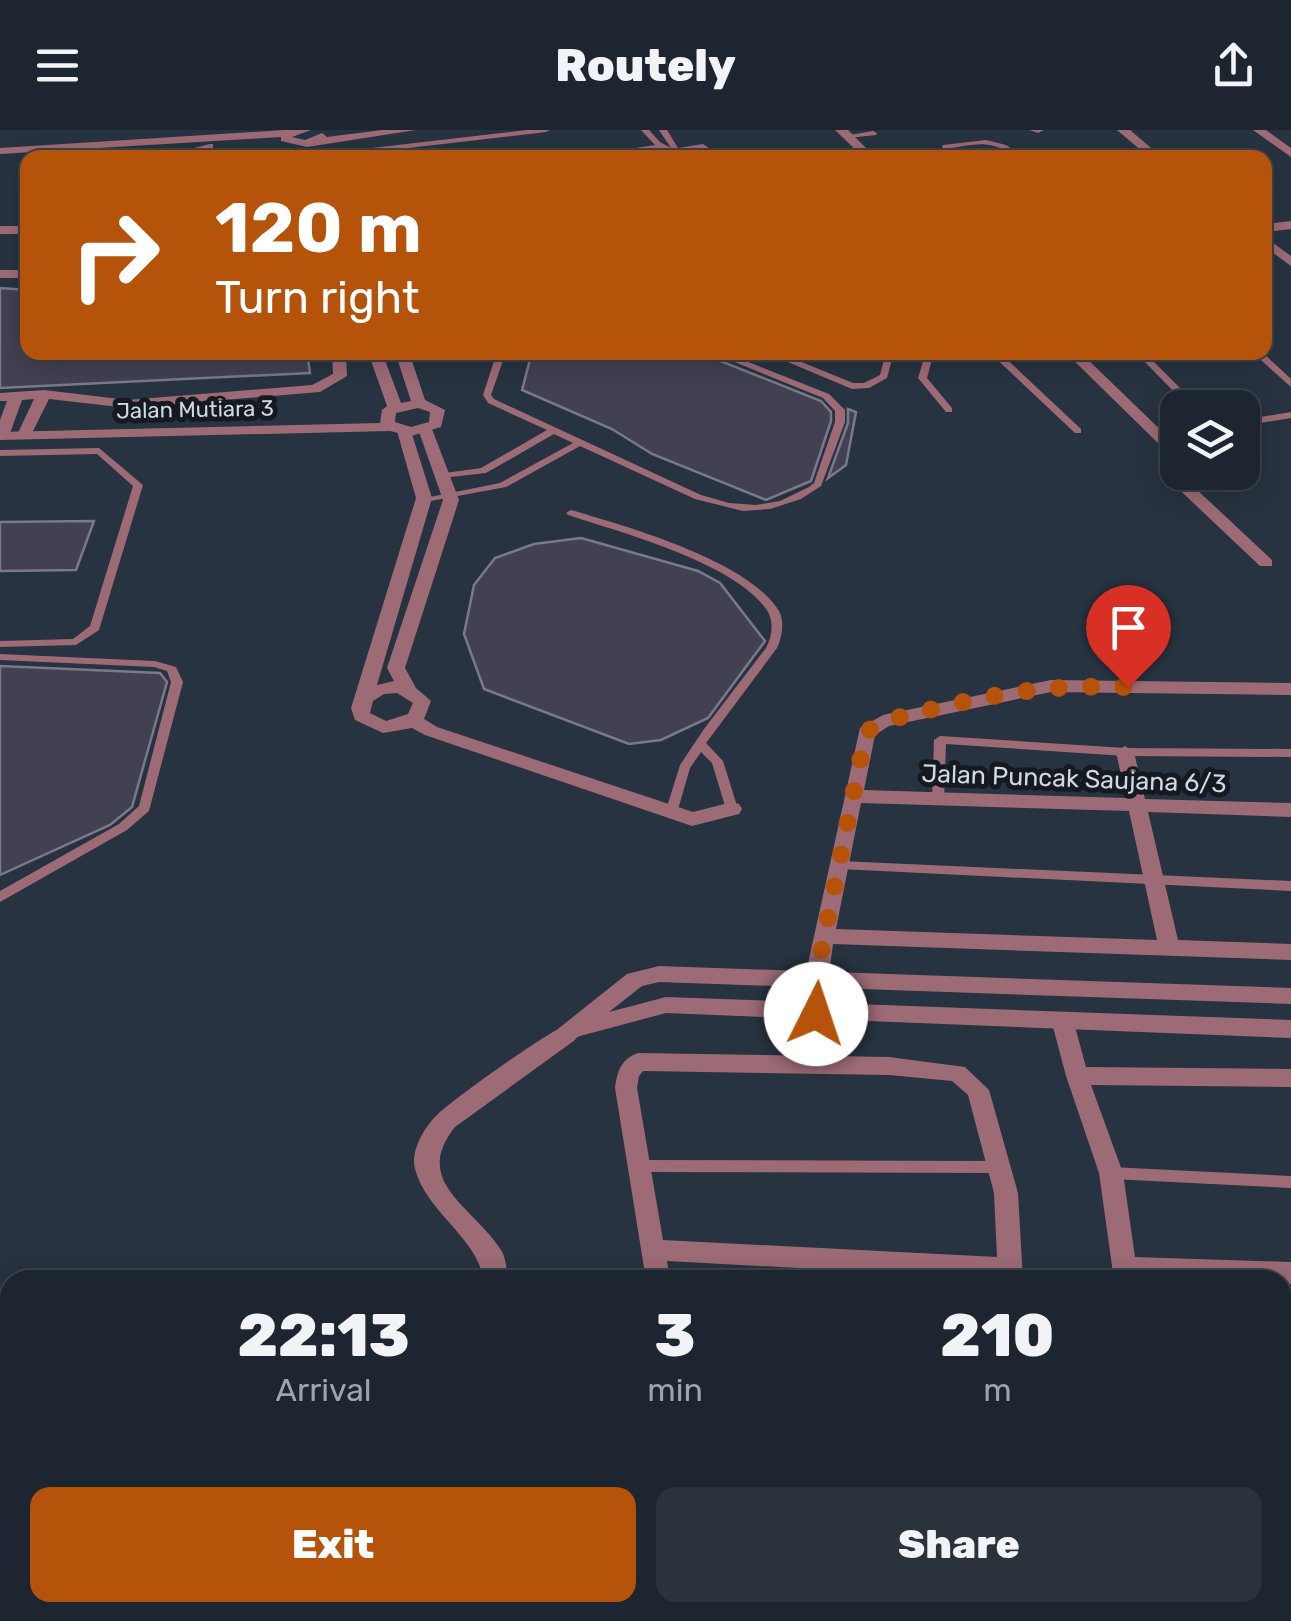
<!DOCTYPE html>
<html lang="en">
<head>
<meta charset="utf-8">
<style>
	:root { --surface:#1d2630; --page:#2a323c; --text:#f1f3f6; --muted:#a0a5ab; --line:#3b434c; --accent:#b45309 }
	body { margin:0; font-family:Rubik,sans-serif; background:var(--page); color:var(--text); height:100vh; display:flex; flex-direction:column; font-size:38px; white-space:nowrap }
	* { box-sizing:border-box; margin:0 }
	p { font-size:32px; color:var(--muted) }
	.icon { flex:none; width:55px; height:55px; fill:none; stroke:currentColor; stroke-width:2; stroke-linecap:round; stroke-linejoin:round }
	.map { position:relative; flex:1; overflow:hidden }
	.panel { position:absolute; left:0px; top:1140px; width:1292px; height:352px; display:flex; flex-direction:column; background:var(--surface); border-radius:30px 30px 0 0; box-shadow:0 5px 25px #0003,0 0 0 2px var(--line) }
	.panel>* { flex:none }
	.banner { position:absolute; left:20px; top:20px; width:1252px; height:210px; border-radius:20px; box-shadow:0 5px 25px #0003,0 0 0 2px var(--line); background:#b45309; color:#fff; overflow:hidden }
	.controls { position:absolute; left:1160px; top:260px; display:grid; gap:20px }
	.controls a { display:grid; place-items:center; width:100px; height:100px; border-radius:20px; background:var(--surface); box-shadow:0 5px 25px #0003,0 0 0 2px var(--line); font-size:50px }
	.pin { position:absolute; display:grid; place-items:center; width:85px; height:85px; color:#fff; margin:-102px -42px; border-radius:50% 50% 50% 0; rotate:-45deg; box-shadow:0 0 10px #0007 }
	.pin .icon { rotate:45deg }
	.me { position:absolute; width:110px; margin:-55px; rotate:4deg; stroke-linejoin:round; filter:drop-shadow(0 0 8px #0008) }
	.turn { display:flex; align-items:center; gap:35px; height:210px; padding:0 30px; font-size:45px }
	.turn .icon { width:130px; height:130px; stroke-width:2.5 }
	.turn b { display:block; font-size:70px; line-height:85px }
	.eta { display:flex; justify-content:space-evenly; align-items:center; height:170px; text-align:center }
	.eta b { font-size:60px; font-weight:800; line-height:70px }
	.button { display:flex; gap:20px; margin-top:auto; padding:20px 30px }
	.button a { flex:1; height:115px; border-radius:20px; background:var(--accent); color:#fff; font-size:40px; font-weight:800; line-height:115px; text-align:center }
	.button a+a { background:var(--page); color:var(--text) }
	header { display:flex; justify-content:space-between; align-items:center; height:130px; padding:0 30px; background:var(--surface); font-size:45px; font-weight:800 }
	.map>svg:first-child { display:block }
	.building { fill:#424152; stroke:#7a798b; stroke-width:2.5 }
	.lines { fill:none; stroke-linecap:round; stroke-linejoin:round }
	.service { fill:#9d6b76; fill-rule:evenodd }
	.minor { fill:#9d6b76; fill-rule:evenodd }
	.tertiary { fill:#9d6b76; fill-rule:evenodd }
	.route { stroke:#b45309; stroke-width:18; stroke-dasharray:0 32.4 }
	.labels { text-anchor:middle; stroke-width:10; stroke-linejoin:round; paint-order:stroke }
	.far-street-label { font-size:22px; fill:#d1d8e1; stroke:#151a20 }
	.street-label { font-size:25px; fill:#d1d8e1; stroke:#151a20 }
</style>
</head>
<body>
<header><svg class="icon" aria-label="menu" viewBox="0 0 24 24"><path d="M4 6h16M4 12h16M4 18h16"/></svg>Routely<svg class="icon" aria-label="share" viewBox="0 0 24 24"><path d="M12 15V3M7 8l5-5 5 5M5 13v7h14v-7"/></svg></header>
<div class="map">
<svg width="1291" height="1491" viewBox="0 0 1291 1491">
	<rect width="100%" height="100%" fill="#273340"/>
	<g class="building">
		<path d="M0,158L28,160V222H307L310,243L0,258Z"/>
		<path d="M532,222H698L821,271L831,282V291L811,351L766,370L652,324L612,299L522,260Z"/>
		<path d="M848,279L856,282L846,335L828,348L848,293Z"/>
		<path d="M94,391L76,440L0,441V392Z"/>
		<path d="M581,408L698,441L720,453L765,511L708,588L661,610L629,614L484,559L464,504L474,455L495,428L534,414Z"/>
		<path d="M0,536L160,543L167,552L132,677L110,695L0,745Z"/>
	</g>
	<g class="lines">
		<g class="service">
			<path d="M527,0H550L546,2L365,23L357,28H348L363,19Z"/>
			<path d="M641,0H649L660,12L671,18L659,0H667L678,18L703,14L715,22L702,28H690L706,21L702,18L678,22V28H670L671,22L660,18L593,28H570L655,15Z"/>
			<path d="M873,1L877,3L876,5L848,8L844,6Z"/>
			<path d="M986,10L1006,15L1025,28C1013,28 1006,19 994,16C980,12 966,16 952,18L959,24V28H953L950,24L934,28H917L946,21L942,17L943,15Z"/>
			<path d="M210,14H213V18L170,28H155Z"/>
			<path d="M497,222H506L491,265L494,269L701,365L729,373L756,375L780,371L809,357L814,353L835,292V281L823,268L710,222H723L829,264L845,280V292L821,356L801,369L770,379L743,381L695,369L580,316L506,357L420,373V369L500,353L573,313L554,304L486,343L442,348L440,346L445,343L481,338L547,300L488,273L483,265Z"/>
			<path d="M764,222H777L853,253H864L880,245L886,222H894L887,248L869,258L852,259Z"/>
			<path d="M926,222H934L927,248L952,278V282H946L918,248Z"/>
			<path d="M989,222H999L1081,299V303H1075Z"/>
			<path d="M1135,222H1144L1200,278H1190Z"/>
			<path d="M1252,222H1262L1291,249V257Z"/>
			<path d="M1291,282V288L1242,296V290Z"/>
			<path d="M99,318L143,355L99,500L76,515L0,517V511L73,509L90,496L133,356L97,324L0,326V320Z"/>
			<path d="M571,380C626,396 749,431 779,481C785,492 782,507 777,518L706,613L723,631L738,679L736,682H728L726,679L712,633L701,622L690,638L677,683L671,687L665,683L680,635L704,599L766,518C772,507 774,493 768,482C739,434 620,402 568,385L566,383Z"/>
			<path d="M0,524L155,531L176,537L183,552L149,681L127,700L0,772V761L119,694L139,676L171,552L167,541L154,537L0,530Z"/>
			<path d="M940,606L1125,618L1291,619V627L1125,626L946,614L944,669L938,673L932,669L934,610Z"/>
			<path d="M840,731L1291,751V761L840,739L834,735Z"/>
			<path d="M639,1030L999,1031L1004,1033L1006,1037L1004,1041L999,1043L639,1042L634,1040L632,1036L634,1032Z"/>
			<path d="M1111,1037L1291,1046V1058L1111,1049L1106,1047L1104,1043L1106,1039Z"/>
		</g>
		<g class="minor">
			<path d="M835,0H848L876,28H864Z"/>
			<path d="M1029,0H1044L1038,3Z"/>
			<path d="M1117,0H1130L1163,28H1150Z"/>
			<path d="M1253,0H1266L1291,18V27Z"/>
			<path d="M1291,91V99L1265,102V94Z"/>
			<rect x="0" y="96" width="28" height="8"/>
			<path d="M1265,107L1291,126V136L1265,117Z"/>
			<rect x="0" y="140" width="28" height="8"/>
			<path d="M332,222H346L347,246L320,262L128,278L49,269L31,305L24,309L17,305L34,269L22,270L9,306L0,310V290L7,271H0V263L44,260L128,270L312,255L333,244Z"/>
			<path d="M1065,222H1080L1172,311L1178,342L1272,430V436H1260L1168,349L1160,315Z"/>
			<path d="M425,295L432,299L459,370L405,538L416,558L431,571L424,589L437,597L693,682L732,672L739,674L742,679L739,684L692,696L425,605L412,598L383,603L355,590L351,578L416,368L397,301L399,298H409L411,301L432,368L377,555L394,551L387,538L443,370L418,299ZM397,563L413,573L408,584L386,591L370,583L373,571L384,564Z"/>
			<path d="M1051,550L1291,553V565L1051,562L889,596L875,605L864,660L1126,668L1116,622L1125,616L1134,622L1145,669L1291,673V687L1148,682L1178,810L1291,814V830L833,814L823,890H807L804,884L805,847L860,598L883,585ZM861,673L1129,681L1157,810L836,799Z"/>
			<path d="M1063,885L1071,887L1074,893L1086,937L1291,939V957L1091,955L1123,1043L1135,1127L1291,1132V1154H1282V1150H1114L1099,1043L1066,946L1052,893L1055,887Z"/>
			<path d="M567,895L575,898L578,904L575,910L455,997C411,1052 473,1076 501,1120C506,1128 507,1140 508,1150H484C476,1106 427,1083 415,1039C410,1021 425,996 438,984C455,968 547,902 567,895Z"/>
			<path d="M638,923L889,927L965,937L989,960L1018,1063L1023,1150L667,1131L670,1150H646L615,958C617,942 621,929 638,923ZM643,941L889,945L952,951L968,965L994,1063L997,1127L663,1110L637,958L639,946Z"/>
			<path d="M51,1482H88L85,1491H48Z"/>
			<path d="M120,1482H152L155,1491H123Z"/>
			<rect x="506" y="1482" width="28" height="9"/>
			<path d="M694,1482H722L723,1491H695Z"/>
			<rect x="1021" y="1482" width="28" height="9"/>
			<path d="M1149,1482H1177L1178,1491H1150Z"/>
		</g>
		<g class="tertiary">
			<path d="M284,0H311L292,7L305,10L322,3L327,7L382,0H416L307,17L281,11V7L0,24V18Z"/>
			<path d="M368,222H382L401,273L411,271L395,222H409L425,270L445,280L441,297L411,306L390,301L0,310V302L380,293L382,280L387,276ZM418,278L430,282L429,292L411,297L395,292L396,283Z"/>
			<path d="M659,836L1291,858V874L659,852L642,856L609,882L666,867L1291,890V908L666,883L580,906L567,913L559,910L556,904L559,898L627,844Z"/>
		</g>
	</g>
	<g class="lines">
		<path class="route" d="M816,884V847L866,602C889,587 914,584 941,577C1010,561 1056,555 1128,557"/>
	</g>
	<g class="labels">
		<g class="far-street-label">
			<text transform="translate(195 279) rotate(-1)" y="8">Jalan Mutiara 3</text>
		</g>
		<g class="street-label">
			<text transform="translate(1074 648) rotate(2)" y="9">Jalan Puncak Saujana 6/3</text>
		</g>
	</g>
</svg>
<div class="controls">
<a><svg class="icon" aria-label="layers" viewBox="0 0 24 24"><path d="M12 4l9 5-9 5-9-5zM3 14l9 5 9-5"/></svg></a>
</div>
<div class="pin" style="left:1128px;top:557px;background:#d93025"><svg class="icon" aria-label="arrive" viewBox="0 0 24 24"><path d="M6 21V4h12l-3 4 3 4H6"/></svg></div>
<svg class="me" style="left:816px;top:884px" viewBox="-20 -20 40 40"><circle r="19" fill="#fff"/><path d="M0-13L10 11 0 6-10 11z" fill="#b45309"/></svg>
<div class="banner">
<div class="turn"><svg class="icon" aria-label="right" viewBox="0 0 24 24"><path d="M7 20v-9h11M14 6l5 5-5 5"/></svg><div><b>120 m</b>Turn right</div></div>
</div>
<section class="panel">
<div class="eta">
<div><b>22:13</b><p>Arrival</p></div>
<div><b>3</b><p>min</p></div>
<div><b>210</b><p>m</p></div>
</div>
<div class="button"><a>Exit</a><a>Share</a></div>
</section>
</div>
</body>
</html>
